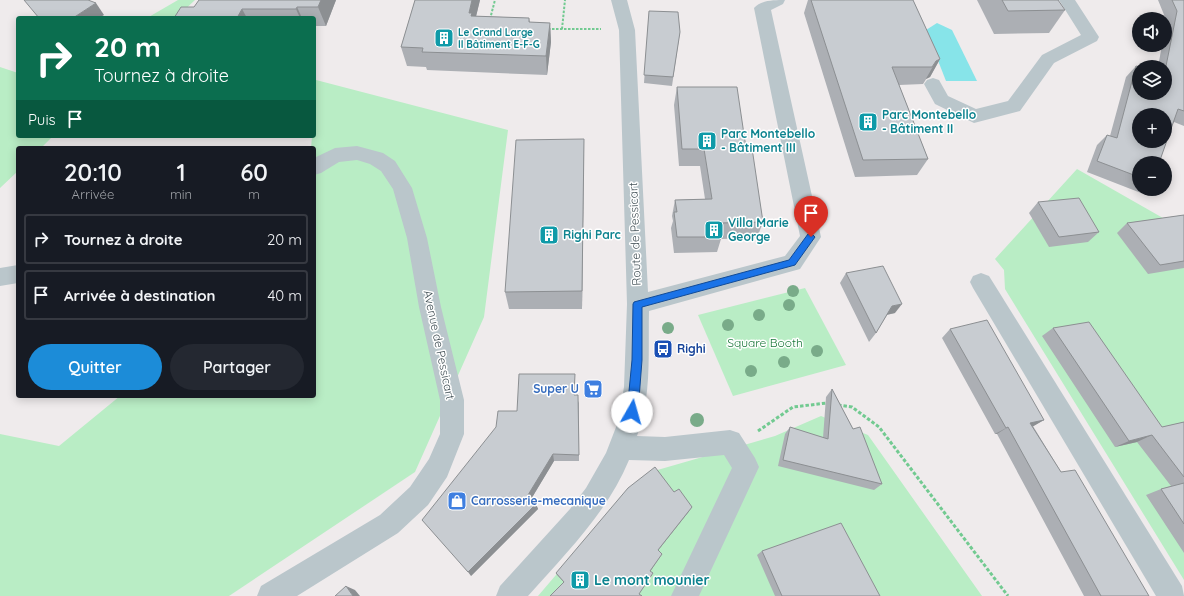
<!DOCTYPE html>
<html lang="fr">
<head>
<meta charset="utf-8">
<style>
	:root { --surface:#171b24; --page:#242831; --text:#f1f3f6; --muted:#9ea1a6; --line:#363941; --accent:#1c8cd8 }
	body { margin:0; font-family:Quicksand,sans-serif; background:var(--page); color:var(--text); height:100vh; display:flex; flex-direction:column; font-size:15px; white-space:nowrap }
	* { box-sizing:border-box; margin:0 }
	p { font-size:13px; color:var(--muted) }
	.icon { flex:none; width:22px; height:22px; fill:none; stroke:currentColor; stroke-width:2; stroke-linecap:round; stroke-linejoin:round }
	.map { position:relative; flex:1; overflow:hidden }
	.side { position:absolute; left:16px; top:146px; width:300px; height:252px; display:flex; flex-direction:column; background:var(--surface); border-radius:4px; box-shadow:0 2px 10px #0003 }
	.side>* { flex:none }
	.banner { position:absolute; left:16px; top:16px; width:300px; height:122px; border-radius:4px; box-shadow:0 2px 10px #0003; background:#0b6e4f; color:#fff; overflow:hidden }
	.tools { position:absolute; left:1132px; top:12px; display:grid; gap:8px }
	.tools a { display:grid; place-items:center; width:40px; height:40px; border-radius:50%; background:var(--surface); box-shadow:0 2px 10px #0003; font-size:20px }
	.pin { position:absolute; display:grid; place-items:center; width:34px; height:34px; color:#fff; margin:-41px -17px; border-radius:50% 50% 50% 0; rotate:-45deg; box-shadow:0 0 4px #0007 }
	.pin .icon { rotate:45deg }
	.me { position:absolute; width:44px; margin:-22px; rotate:7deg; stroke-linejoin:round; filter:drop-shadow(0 0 3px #0008) }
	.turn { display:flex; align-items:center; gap:14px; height:84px; padding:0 12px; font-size:18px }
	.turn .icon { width:52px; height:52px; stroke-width:2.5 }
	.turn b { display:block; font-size:28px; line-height:34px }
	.then { display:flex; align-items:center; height:38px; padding:0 12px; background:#0003; gap:8px; font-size:15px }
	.eta { display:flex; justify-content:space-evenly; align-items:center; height:68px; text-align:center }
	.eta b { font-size:24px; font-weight:600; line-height:28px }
	.action { display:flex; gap:8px; margin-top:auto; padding:8px 12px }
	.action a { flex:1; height:46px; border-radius:24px; background:var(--accent); color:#fff; font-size:16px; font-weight:600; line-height:46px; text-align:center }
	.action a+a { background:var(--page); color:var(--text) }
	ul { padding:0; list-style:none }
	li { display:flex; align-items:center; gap:12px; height:50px; margin:0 8px 6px; padding:0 4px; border:2px solid var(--line); border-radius:4px }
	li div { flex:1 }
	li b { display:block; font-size:15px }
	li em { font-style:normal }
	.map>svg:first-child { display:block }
	.green { fill:#b9edc5 }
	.water { fill:#87e4e9 }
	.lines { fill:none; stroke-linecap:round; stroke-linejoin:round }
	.path-far1 { stroke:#72ca91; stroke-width:2; stroke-dasharray:2.5 1.5; stroke-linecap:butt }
	.path { stroke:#72ca91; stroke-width:3; stroke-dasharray:3.5 2; stroke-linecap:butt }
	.minor { fill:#bac6cb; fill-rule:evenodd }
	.tree { fill:#79ab89 }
	.wall { fill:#acafb4 }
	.shaded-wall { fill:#8c8f92 }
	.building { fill:#c8ccd1; stroke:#8c8f92; fill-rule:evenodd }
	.route { fill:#1a73e8; stroke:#114b97 }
	.labels { text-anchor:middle; stroke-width:3; stroke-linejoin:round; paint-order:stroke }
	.far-culture-label { font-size:10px; font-weight:bold; fill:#0d838f; stroke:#fff; text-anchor:start }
	.culture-label { font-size:12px; font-weight:bold; fill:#0d838f; stroke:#fff; text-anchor:start }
	.street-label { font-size:12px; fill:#445258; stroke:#fff }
	.park-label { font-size:12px; fill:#187738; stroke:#fff }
	.transit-label { font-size:12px; font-weight:bold; fill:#164399; stroke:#fff; text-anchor:start }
	.shop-label { font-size:12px; font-weight:bold; fill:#366cbe; stroke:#fff; text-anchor:end }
	.near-culture-label { font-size:14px; font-weight:bold; fill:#0d838f; stroke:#fff; text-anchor:start }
</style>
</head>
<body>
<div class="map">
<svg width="1184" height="596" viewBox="0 0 1184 596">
	<rect width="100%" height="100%" fill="#efebec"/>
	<g class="green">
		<path d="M178,0H195L176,18H147Z"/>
		<path d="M0,67L18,73V136H53L41,148H18V171L0,188Z"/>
		<path d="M316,80L508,130L484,317L415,472L229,596H0V434L59,446L120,396H314V148H311L312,136H314Z"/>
		<path d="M1077,169L1184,230V580L1005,289L1004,270L995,259Z"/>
		<path d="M805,288L846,365L733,396L698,315Z"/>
		<path d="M821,416L868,435L982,596H538L614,507L654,471L775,436Z"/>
	</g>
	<path class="water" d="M937,23L952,30L977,81H946L926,30Z"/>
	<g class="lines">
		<g class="path-far1">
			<path d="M490,19L495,0"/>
			<path d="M548,29H601"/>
			<path d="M562,29L565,0"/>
		</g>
		<g class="path">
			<path d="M838,405L852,407L879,427L1008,596"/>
			<path d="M758,431L793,407L827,403"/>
		</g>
		<g class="minor">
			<path d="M611,0H627L635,30L648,292L785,256L800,236L754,8C761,0 774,0 785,0L783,4L771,10L821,237L800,269L649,311C648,352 652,396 637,436L665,437L730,430L739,433L755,458L759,467L699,596H671L732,468L724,455L665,461L629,460C607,513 566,553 528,596H496L500,586L570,509L586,488L606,453L618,422L624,387L627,304L619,30Z"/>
			<path d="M1059,0H1075L1099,37L1097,41L1054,63L1020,111L974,123L935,104L924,84L927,80L933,78L939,80L948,96L976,109L1008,101L1042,55L1081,35Z"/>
			<path d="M357,146L383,153L395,161L412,188L427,238L441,307L464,400V434L447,477L428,505L398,533L297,596H257L261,586L380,515L410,487L429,459L440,434V400L419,307L407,238L393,189L381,171L370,164L357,160L339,162L321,173L314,175V158L335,148Z"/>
			<path d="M18,265V283L0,286V268Z"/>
			<path d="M981,273L989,276L1182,586L1184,596H1156L973,288L970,282L973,276Z"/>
		</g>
	</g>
	<g class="tree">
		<circle cx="793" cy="291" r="6"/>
		<circle cx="789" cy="305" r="6"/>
		<circle cx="759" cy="315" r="6"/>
		<circle cx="728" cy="325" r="6"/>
		<circle cx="668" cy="328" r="6"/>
		<circle cx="817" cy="351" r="6"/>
		<circle cx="784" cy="362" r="6"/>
		<circle cx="751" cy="371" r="6"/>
		<circle cx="697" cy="420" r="7"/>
	</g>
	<g class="wall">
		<path d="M199,0H336L326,26H314V18H174L194,7Z"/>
		<path d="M415,0H480L476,16L529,18L530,22L550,23L551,42L547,75L427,70L426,67L407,66L401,47Z"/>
		<path d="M808,0H913L940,59L930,77L926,79L923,84L899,85L928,159L917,175L855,177L804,13Z"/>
		<path d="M977,0H1058L1065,10L1049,33L994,34Z"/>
		<path d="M1158,0H1184V126L1174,122L1139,163V189H1145L1141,193L1087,172L1097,145L1107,135L1110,136L1126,77L1136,66L1165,93V67H1158L1162,45H1165V32L1167,22Z"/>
		<path d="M649,11L680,32L672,86L644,83Z"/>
		<path d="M677,87L746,148L763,222L757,238L721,239L717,252L674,253L671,228L673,221L672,216L675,200L705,199L700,166H679L674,105Z"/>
		<path d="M584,139L582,309H509L505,292Z"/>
		<path d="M1038,202L1099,232L1088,242L1049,247L1029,213Z"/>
		<path d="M1184,215V268L1148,274L1117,233L1127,223Z"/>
		<path d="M846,273L895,313L887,315L876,333L869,342L840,283Z"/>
		<path d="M1053,328L1162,427L1184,422V553L1146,495L1161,489L1171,486L1137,442L1115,447L1042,336Z"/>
		<path d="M950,329L1044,420L1033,426L1061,472L1149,596H1084L997,434H995L942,338Z"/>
		<path d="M575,382V395L579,403V461H554L531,499L536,504L538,509L471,576L496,427L517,411Z"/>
		<path d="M832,389L882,484L874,490L778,466L785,434L790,427L823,438L826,397Z"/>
		<path d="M690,510L658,550L662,554L650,572L652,576L564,582L557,575L556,573Z"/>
		<path d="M762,551L880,596H775L757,555Z"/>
	</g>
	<g class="shaded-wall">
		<path d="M321,0H336L326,26L318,7Z"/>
		<path d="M472,0H480L474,25L469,13Z"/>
		<path d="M96,3L104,15L99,18H73Z"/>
		<path d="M297,7L302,18H300L296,9Z"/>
		<path d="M242,9L247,18H237Z"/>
		<path d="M550,23L551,42L547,75L546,56Z"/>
		<path d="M940,59L930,77L926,79L923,84L936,61Z"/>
		<path d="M584,139V160L582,309V291Z"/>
		<path d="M902,304L895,313L885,315L892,306Z"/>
		<path d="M1044,420L1032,427L1030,423Z"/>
		<path d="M1008,427L997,434H995L1006,428Z"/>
		<path d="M1152,435L1137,442L1115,447L1129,441Z"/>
		<path d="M553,454L554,461L530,501L528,495Z"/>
		<path d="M536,504L538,509L471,576L468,572Z"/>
		<path d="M692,507L690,510L656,553L658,550Z"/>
		<path d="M346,586L355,590L360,596H353Z"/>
	</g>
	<g class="building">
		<path d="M24,0H88L96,3L73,18H39Z"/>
		<path d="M199,0H321L318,7H297L296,9H242L237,18H174L181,7H194Z"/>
		<path d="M415,0H472L469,13H472L471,16L529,18V22L550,23L546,56L422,52L423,48L401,47Z"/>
		<path d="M811,0H913L940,59L936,61L932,67H892L928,159L863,160Z"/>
		<path d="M1002,0H1058L1065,10L1008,11Z"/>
		<path d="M1172,0H1184V111L1178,109L1159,163H1139V177L1097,161L1107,135L1117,138L1136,66L1140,67H1139V93H1165V71L1177,11ZM1139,115H1165V141H1139Z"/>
		<path d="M649,11L678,12L680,32L673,77L644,75Z"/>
		<path d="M677,87H737L746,148H752L763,222L720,223L722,237H677L674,212H677L675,200L712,199L704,149H682Z"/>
		<path d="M584,139L582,291L505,292L516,140Z"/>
		<path d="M1079,198L1099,232L1059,237L1038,202Z"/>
		<path d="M1184,215V261L1160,265L1127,223Z"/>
		<path d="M883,266L902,304L892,306L876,333L846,273Z"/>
		<path d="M987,320L1044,420L1030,423L1061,472L1075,470L1149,596H1101L1008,427L1006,428L950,329Z"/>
		<path d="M1089,322L1162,427L1184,422V477L1152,435L1129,441L1053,328Z"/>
		<path d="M519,374H575L574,395H578L579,455L553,454L528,495L536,504L468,572L422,520L496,427L498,411H517Z"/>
		<path d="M832,389L853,429L860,427L882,484L783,460L790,427L828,439Z"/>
		<path d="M655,467L674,492L679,489L692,507L658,550L662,554L650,571L653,573L639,594L642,596H550L564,582L556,573L628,488Z"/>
		<path d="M1184,483V524L1161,489Z"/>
		<path d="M841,523L880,596H782L762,551Z"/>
		<path d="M346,586L353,596H335Z"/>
	</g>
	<path class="route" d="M811,233L815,237L795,265L642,307V360L638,412L636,415L632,416L629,415L627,412L632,360L633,304L634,302L789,260L808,234Z"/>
	<defs>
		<symbol id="building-square" viewBox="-11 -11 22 22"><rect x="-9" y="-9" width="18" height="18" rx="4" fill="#0f9aa8" stroke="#fff"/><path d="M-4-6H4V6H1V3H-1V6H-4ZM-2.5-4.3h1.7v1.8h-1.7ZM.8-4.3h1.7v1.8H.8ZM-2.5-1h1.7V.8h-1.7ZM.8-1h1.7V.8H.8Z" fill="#fff"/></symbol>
		<symbol id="bus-square" viewBox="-11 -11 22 22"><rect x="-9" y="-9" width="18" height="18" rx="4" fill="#1a4fb4" stroke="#fff"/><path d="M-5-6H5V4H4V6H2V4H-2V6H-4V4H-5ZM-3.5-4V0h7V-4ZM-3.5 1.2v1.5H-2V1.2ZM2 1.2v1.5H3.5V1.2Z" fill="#fff"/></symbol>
		<symbol id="supermarket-square" viewBox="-11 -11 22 22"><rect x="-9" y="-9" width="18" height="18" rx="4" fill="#3f7fe0" stroke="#fff"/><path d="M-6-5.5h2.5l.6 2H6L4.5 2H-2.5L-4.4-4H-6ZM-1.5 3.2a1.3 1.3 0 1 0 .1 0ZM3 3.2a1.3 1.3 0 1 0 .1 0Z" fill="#fff"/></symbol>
		<symbol id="shop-square" viewBox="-11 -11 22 22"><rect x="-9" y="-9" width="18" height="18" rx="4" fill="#3f7fe0" stroke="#fff"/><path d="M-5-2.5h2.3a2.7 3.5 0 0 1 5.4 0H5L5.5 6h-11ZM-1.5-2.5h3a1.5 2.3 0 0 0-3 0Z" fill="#fff"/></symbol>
	</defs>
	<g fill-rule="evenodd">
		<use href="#building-square" x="433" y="27" width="22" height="22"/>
		<use href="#building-square" x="857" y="111" width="22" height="22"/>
		<use href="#building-square" x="696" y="130" width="22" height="22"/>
		<use href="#building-square" x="703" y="219" width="22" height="22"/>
		<use href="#building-square" x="538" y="224" width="22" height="22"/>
		<use href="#bus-square" x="652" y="338" width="22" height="22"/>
		<use href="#supermarket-square" x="582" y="378" width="22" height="22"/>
		<use href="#shop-square" x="446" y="490" width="22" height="22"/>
		<use href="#building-square" x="569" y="569" width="22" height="22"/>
	</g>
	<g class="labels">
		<g class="far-culture-label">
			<text x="458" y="36">Le Grand Large<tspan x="458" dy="12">II Bâtiment E-F-G</tspan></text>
		</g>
		<g class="culture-label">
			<text x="882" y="119">Parc Montebello<tspan x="882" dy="14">- Bâtiment II</tspan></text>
			<text x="721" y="138">Parc Montebello<tspan x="721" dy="14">- Bâtiment III</tspan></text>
			<text x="728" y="227">Villa Marie<tspan x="728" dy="14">George</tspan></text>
			<text x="563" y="239">Righi Parc</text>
		</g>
		<g class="street-label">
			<text transform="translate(635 234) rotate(-92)" y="4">Route de Pessicart</text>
			<text transform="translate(439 345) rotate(78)" y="4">Avenue de Pessicart</text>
		</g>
		<g class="park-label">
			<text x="765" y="347">Square Booth</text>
		</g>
		<g class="transit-label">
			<text x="677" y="353">Righi</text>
		</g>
		<g class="shop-label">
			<text x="579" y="393">Super U</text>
			<text x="471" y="505" text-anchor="start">Carrosserie-mecanique</text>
		</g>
		<g class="near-culture-label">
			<text x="594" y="585">Le mont mounier</text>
		</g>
	</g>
</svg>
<div class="tools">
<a><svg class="icon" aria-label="sound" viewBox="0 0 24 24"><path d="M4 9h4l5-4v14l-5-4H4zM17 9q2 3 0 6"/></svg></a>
<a><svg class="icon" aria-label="layers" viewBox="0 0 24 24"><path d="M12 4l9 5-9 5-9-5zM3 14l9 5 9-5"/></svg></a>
<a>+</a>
<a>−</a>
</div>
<div class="pin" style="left:811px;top:237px;background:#d93025"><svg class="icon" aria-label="arrive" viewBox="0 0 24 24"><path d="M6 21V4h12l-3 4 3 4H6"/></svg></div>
<svg class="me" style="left:632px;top:412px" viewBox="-20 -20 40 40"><circle r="19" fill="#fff"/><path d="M0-13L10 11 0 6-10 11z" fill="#1a73e8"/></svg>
<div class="banner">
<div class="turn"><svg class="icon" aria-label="right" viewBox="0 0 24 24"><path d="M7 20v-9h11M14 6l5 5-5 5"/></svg><div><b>20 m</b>Tournez à droite</div></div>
<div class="then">Puis<svg class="icon" aria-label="arrive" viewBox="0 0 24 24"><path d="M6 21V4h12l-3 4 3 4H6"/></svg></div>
</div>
<section class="side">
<div class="eta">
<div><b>20:10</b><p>Arrivée</p></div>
<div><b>1</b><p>min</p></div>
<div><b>60</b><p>m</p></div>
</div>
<ul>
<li><svg class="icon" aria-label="right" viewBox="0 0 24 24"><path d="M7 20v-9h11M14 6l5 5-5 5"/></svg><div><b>Tournez à droite</b></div><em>20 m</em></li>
<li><svg class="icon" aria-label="arrive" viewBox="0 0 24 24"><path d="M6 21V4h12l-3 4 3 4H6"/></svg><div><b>Arrivée à destination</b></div><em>40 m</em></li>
</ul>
<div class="action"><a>Quitter</a><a>Partager</a></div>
</section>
</div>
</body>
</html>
